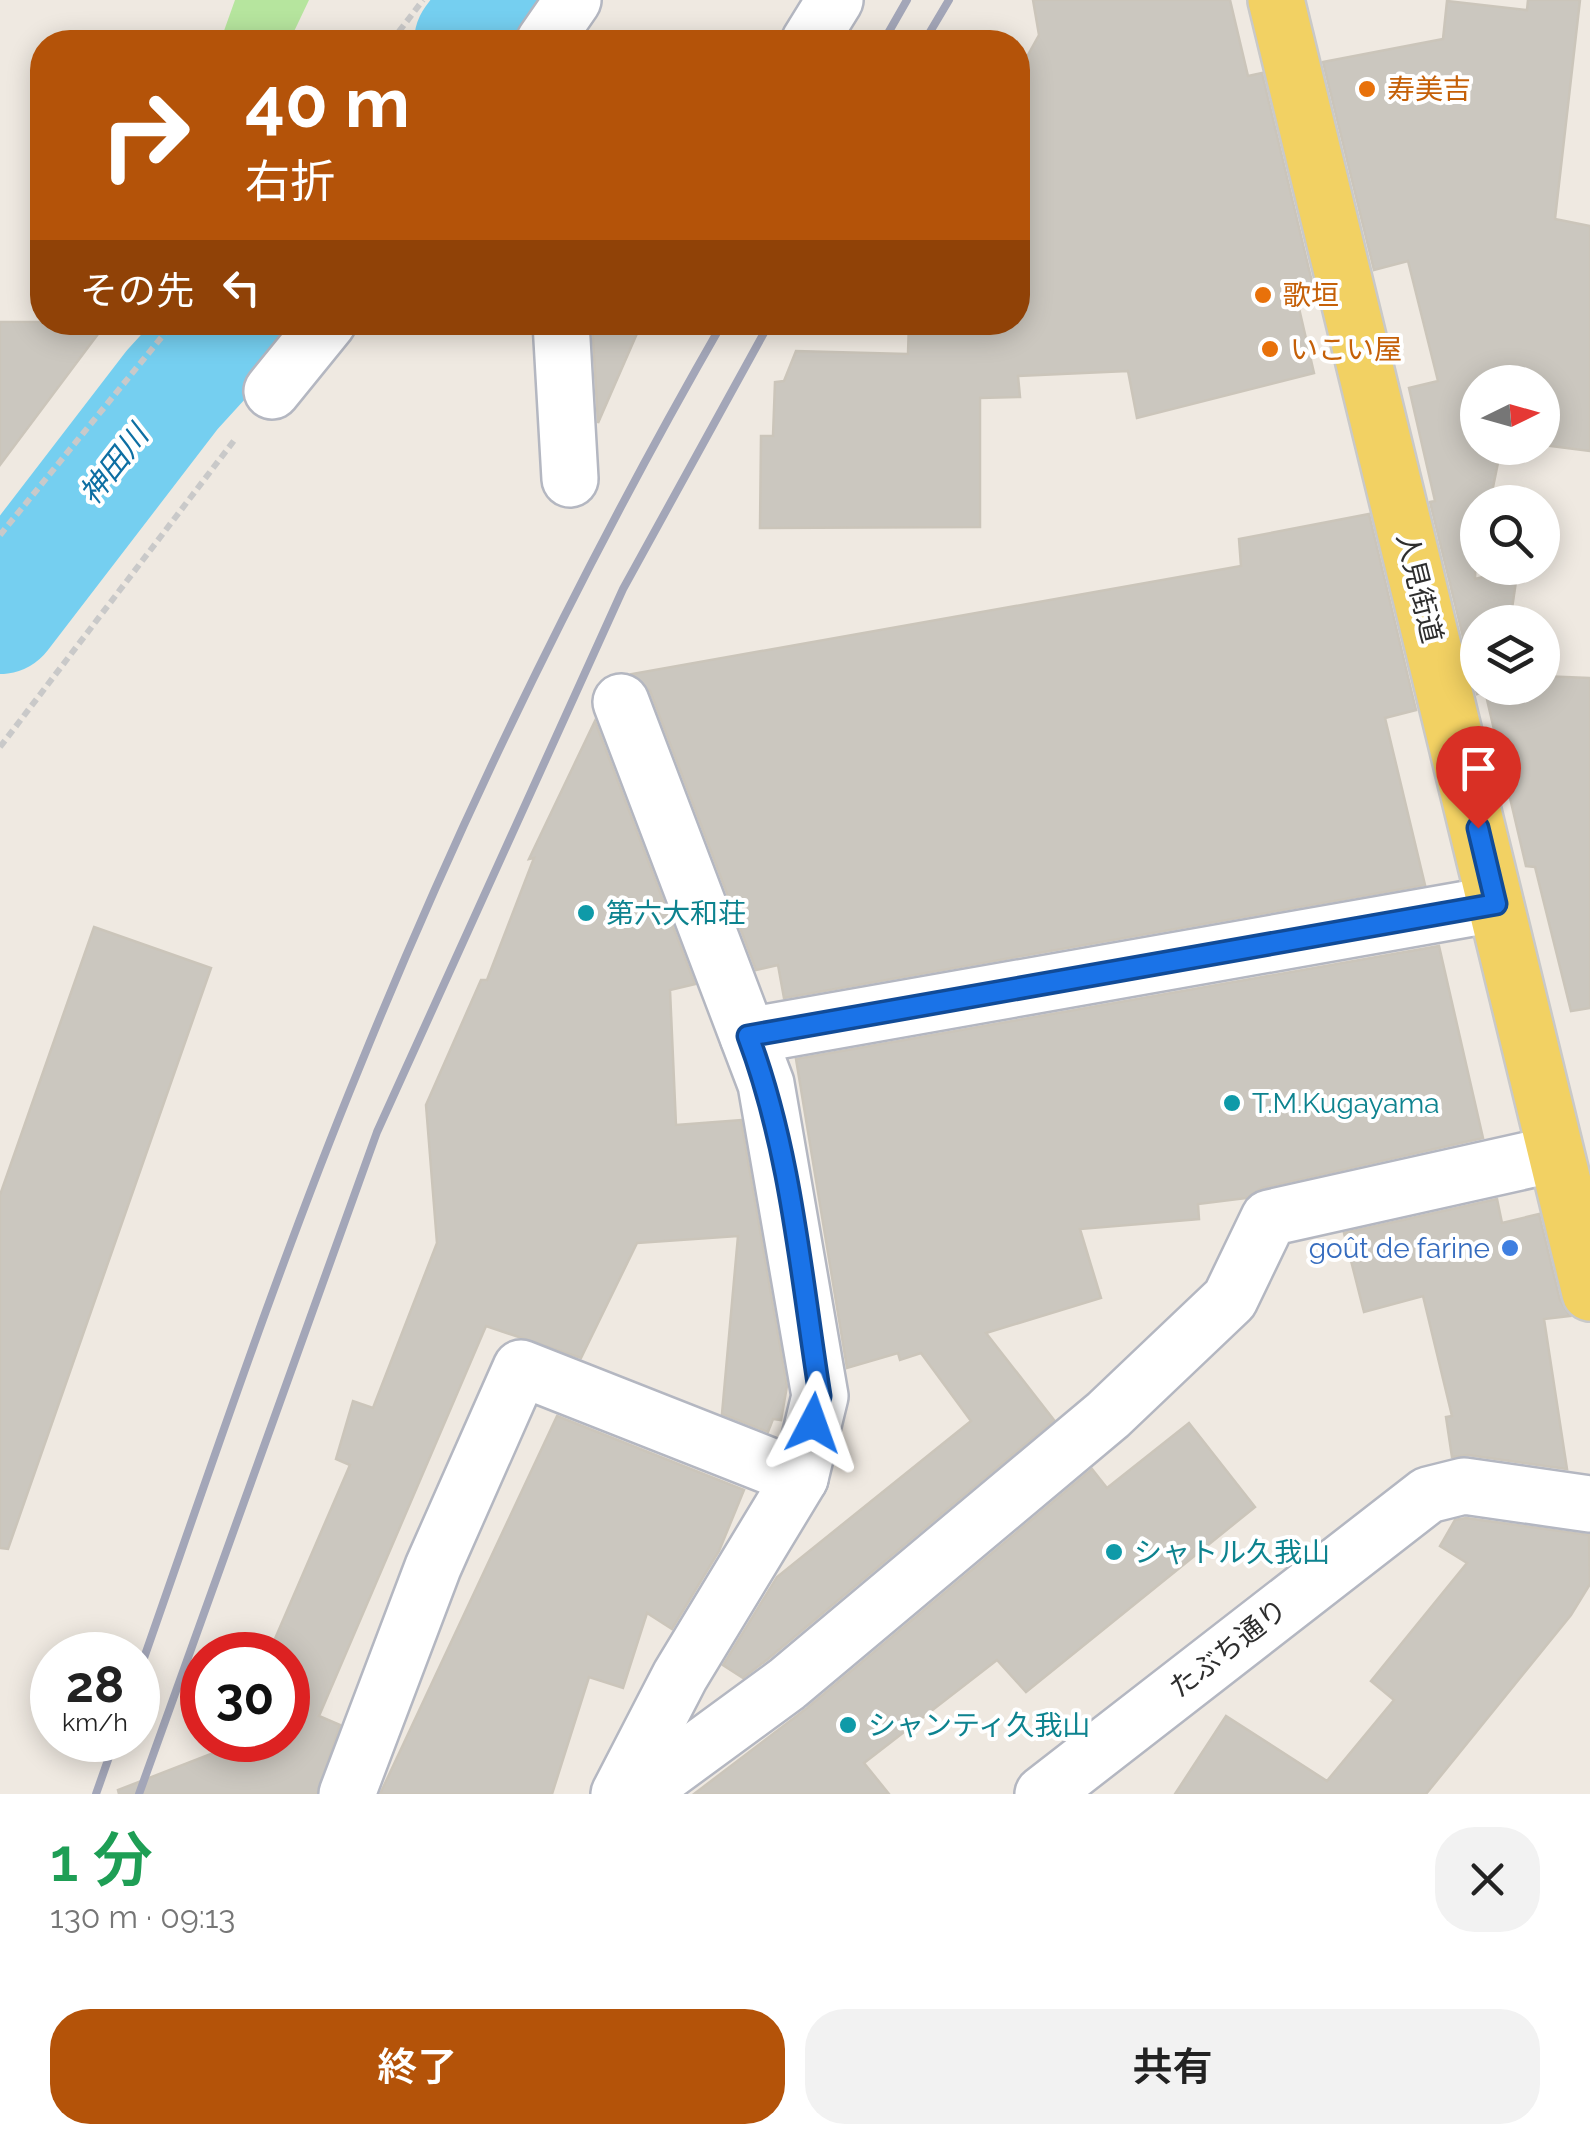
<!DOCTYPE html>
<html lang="ja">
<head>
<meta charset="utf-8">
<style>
	:root { --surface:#fff; --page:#f2f2f2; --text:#222; --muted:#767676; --accent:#b45309 }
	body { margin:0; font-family:Raleway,"Noto Sans JP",sans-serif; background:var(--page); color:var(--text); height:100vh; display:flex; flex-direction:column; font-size:38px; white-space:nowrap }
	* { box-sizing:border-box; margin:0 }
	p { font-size:32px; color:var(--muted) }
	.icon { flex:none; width:55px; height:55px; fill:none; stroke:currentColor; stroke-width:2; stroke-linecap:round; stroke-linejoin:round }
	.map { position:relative; height:1794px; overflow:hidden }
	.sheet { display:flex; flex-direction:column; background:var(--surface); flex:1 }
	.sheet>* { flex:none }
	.guide { position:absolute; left:30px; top:30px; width:1000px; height:305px; border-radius:40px; box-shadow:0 5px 25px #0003; background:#b45309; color:#fff; overflow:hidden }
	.needle { width:65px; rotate:85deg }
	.fabs { position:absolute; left:1460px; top:365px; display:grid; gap:20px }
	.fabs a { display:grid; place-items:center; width:100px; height:100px; border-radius:50%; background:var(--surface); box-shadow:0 5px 25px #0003; font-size:50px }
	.speed { position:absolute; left:30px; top:1632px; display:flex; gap:20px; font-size:50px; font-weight:700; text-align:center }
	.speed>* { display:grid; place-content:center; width:130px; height:130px; border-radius:50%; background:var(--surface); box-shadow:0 5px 25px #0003; line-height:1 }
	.speed small { font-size:25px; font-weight:400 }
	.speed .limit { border:15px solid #d22; background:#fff; color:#111 }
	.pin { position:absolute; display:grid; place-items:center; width:85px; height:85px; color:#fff; margin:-102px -42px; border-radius:50% 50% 50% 0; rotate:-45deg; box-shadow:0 0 10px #0007 }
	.pin .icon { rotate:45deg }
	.me { position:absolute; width:110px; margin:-55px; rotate:4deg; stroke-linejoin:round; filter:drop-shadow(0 0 8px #0008) }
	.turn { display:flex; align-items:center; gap:35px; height:210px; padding:0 50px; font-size:45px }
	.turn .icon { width:130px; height:130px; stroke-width:2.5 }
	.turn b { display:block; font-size:70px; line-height:85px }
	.then { display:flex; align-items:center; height:95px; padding:0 50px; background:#0003; gap:20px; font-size:38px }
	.round { display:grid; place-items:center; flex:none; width:105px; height:105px; border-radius:40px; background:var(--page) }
	.summary { display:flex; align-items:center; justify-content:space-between; height:170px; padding:0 50px }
	h1 { font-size:60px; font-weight:600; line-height:75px; color:#1e9e55 }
	.action { display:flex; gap:20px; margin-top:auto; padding:20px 50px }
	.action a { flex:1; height:115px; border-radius:40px; background:var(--accent); color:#fff; font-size:40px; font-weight:600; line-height:115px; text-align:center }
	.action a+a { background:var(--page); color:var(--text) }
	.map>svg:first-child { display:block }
	.green { fill:#b6e59e }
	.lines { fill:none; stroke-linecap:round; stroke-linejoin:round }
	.river { stroke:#75cff0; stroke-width:120 }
	.building { fill:#cbc7bf; stroke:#cbc5ba; stroke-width:2.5 }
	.minor-casing { stroke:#b4b7c1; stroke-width:60 }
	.major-casing { stroke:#c9c9c9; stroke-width:60 }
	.path { stroke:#c9c9c9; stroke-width:6; stroke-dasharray:8 5; stroke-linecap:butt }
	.minor { stroke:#fff; stroke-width:55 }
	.major { stroke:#f2d163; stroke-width:55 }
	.rail { stroke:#a3a6b8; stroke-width:8 }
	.route-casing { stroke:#114b97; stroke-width:25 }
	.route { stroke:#1a73e8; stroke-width:18 }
	.food-dot { fill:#e8710a; stroke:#fff; stroke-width:4 }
	.culture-dot { fill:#0f9aa8; stroke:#fff; stroke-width:4 }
	.shop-dot { fill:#3f7fe0; stroke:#fff; stroke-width:4 }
	.labels { text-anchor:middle; stroke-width:8; stroke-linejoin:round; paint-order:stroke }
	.food-label { font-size:28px; fill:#c56008; stroke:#fff; text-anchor:start }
	.street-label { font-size:28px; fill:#2e2e2e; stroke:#fff }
	.culture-label { font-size:28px; fill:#0d838f; stroke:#fff; text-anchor:start }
	.shop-label { font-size:28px; fill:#366cbe; stroke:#fff; text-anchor:end }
	.water-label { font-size:30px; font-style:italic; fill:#0d6fa3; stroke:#fff }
</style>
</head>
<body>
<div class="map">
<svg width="1590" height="1794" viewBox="0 0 1590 1794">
	<rect width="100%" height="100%" fill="#efe9e1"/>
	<path class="green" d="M235,0H309L289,42H220Z"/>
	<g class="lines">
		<g class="river">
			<path d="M474,42L505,0"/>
			<path d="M0,614L172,390L234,322"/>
		</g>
	</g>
	<g class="building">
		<path d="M1033,0H1230L1248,76L1262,73L1313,286L1295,291L1314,373L1137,418L1128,371L1018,376L1020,397L980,398V527L760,528L761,436H773L775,382L784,381L796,351L908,354L909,322H1018V73L1039,35Z"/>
		<path d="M1528,0H1580L1555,219L1590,226V451L1542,445V382H1478V448H1501L1490,502H1478L1475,579L1518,568L1510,622H1478V688H1542V676L1590,678V1008L1571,1011L1535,867L1526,866L1485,691L1477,694L1430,502L1435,501L1409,388L1438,381L1408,261L1374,270L1323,62L1443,39L1447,1L1527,10Z"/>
		<path d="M0,322H107L0,465Z"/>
		<path d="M592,322H642L598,423Z"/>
		<path d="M1369,514L1416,710L1385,718L1425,885L784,998L778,965L756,970L650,691L632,674L1241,566L1239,539Z"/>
		<path d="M595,721L695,984L670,990L676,1125L741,1120L787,1386L781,1420L773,1419L768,1432L722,1414L738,1236L637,1243L581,1358L486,1326L319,1716L340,1725L317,1794H119L118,1790L229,1747L232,1740H288V1655H268L350,1465L336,1459L353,1401L373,1408L437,1243L426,1105L481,980H487L534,858L529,859Z"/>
		<path d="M94,927L211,968L8,1549L0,1548V1195Z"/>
		<path d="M1439,946L1483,1138L1262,1188L1246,1198L1198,1204L1199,1219L1080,1229L1101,1298L986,1333L1054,1420L768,1659L743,1678L723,1665L777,1577L971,1421L921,1353L900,1360L898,1353L847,1368L796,1059Z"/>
		<path d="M1497,1199L1502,1223L1539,1214L1560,1300L1570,1316L1544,1319L1567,1469L1468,1455L1452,1457L1446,1417L1452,1416L1423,1296L1364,1312L1344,1233Z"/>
		<path d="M557,1416L744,1490L719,1551L672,1629L647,1613L623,1688L589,1677L552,1794H380Z"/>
		<path d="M1189,1423L1255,1507L1026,1692L997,1660L864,1763L889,1794H694L807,1708L1092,1469L1107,1488Z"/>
		<path d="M1466,1518L1589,1535L1590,1584L1571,1615L1426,1794H1175L1226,1716L1327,1781L1394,1700L1371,1681L1467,1563L1440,1546L1455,1520Z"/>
	</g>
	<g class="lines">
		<defs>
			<g id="minor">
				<path d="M544,42L573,0"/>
				<path d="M809,42L835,0"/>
				<path d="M561,322L570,479"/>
				<path d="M272,391L328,322"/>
				<path d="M748,1036L1495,904"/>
				<path d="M347,1794L433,1567L521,1368L800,1478L820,1396L766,1084L621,702"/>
				<path d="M619,1794L680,1676L800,1478"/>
				<path d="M637,1794L787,1684L1108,1415L1230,1299L1269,1218L1555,1154"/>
				<path d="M1043,1794L1428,1495L1464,1486L1590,1504"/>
			</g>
			<path id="major" d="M1276,0L1590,1293"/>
		</defs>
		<use href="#minor" class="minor-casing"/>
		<use href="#major" class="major-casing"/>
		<g class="path">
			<path d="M391,42L423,0"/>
			<path d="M0,535L174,322"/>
			<path d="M0,747L236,438"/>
		</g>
		<use href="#minor" class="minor"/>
		<use href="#major" class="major"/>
		<g class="rail">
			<path d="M883,42L907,0"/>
			<path d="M924,42L949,0"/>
			<path d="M138,1675C209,1473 277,1269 358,1071C462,814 585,562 723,322"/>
			<path d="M96,1794L115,1740"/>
			<path d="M139,1794L377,1132L623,589L770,322"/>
		</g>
	</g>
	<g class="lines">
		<defs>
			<path id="route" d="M813,1423L820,1396C801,1276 791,1150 748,1036L1496,904L1478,828"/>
		</defs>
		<use href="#route" class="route-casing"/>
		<use href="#route" class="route"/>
	</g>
	<g class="food-dot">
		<circle cx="1367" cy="89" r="10"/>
		<circle cx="1263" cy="295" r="10"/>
		<circle cx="1270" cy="349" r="10"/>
	</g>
	<g class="culture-dot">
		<circle cx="586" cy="913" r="10"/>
		<circle cx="1232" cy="1103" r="10"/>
		<circle cx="1114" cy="1552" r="10"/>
		<circle cx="848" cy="1725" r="10"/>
	</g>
	<circle class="shop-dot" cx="1510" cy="1248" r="10"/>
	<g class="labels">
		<g class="food-label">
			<text x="1387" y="99">寿美吉</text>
			<text x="1283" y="305">歌垣</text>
			<text x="1290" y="359">いこい屋</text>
		</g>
		<g class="street-label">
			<text transform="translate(1420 588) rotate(76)" y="10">人見街道</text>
			<text transform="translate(1228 1648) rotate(-38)" y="10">たぶち通り</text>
		</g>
		<g class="culture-label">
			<text x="606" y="923">第六大和荘</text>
			<text x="1252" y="1113">T.M.Kugayama</text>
			<text x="1134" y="1562">シャトル久我山</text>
			<text x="868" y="1735">シャンティ久我山</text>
		</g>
		<g class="shop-label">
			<text x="1490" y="1258">goût de farine</text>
		</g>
		<g class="water-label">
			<text transform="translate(114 465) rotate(-52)" y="10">神田川</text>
		</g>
	</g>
</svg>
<div class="fabs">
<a><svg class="needle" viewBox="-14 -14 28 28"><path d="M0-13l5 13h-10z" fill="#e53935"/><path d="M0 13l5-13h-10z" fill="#767676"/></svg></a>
<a><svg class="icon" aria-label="search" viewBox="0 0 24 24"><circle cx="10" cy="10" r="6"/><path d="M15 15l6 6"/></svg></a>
<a><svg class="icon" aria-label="layers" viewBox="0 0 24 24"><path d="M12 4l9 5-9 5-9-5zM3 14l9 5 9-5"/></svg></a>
</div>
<div class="speed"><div>28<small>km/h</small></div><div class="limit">30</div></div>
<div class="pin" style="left:1478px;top:828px;background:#d93025"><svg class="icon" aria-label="arrive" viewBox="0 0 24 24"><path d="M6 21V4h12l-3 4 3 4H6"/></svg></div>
<svg class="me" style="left:813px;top:1423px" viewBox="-20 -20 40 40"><path d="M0-17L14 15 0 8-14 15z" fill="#1a73e8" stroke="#fff" stroke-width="4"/></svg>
<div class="guide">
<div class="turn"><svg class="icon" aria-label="right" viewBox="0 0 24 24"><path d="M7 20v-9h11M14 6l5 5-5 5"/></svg><div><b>40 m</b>右折</div></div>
<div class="then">その先<svg class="icon" aria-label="left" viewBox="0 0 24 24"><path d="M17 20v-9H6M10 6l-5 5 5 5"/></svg></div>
</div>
</div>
<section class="sheet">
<div class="summary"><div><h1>1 分</h1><p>130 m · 09:13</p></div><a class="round"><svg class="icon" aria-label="close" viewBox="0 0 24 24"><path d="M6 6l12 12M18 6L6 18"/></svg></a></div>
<div class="action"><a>終了</a><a>共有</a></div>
</section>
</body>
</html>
